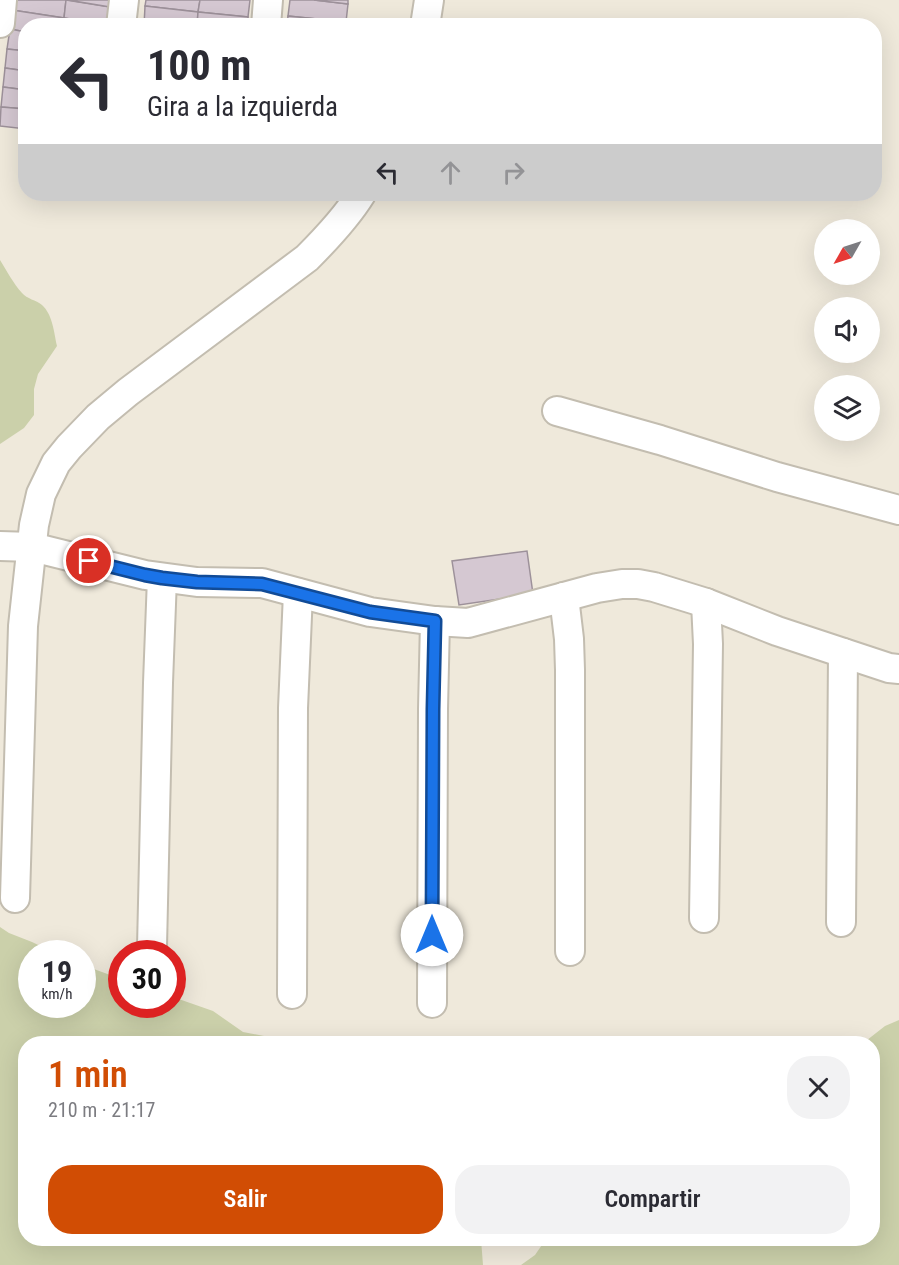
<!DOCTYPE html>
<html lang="es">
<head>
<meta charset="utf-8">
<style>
	:root { --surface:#fff; --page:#f2f2f3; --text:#2b2b33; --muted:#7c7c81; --accent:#d14d04 }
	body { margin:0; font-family:"Roboto Condensed",sans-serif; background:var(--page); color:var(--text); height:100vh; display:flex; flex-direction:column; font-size:22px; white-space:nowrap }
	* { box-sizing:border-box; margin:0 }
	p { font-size:20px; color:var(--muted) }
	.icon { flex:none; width:33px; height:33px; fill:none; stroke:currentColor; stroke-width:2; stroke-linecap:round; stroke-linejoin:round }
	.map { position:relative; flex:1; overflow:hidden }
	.side { position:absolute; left:18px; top:1036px; width:862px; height:210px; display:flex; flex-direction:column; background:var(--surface); border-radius:24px; box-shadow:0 6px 24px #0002 }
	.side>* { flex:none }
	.guide { position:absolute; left:18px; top:18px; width:864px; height:183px; border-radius:24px; box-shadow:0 6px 24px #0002; background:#fff; color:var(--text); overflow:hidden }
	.needle { width:39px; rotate:231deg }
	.tools { position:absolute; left:814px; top:219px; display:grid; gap:12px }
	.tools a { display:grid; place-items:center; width:66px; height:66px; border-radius:50%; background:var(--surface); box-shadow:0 6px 24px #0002; font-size:30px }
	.speed { position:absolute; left:18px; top:940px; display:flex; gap:12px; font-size:30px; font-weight:700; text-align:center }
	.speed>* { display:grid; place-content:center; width:78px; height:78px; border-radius:50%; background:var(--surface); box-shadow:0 6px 24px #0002; line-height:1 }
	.speed small { font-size:15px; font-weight:400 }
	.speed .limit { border:9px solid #d22; background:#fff; color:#111 }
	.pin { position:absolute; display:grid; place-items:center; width:51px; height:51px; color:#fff; margin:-26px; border:3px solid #fff; border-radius:50%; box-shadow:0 2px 6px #0007 }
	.me { position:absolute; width:66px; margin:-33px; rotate:0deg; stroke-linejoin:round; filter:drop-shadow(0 0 4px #0008) }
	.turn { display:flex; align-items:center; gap:21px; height:126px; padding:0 30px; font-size:27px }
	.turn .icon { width:78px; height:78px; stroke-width:2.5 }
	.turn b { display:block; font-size:42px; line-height:51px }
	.lanes { display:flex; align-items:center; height:57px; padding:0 30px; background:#0003; justify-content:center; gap:30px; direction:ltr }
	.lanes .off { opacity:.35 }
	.round { display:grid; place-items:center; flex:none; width:63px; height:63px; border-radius:24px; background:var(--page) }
	.head { display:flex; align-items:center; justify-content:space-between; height:102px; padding:0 30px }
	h1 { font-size:36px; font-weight:600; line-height:45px; color:var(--accent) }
	.primary-button { display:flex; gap:12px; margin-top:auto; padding:12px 30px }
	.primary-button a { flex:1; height:69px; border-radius:24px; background:var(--accent); color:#fff; font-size:24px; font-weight:600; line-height:69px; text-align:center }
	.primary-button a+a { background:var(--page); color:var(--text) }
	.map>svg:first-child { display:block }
	.green { fill:#cbd0aa }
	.building { fill:#d5c8d2; stroke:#9d919a; stroke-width:1.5 }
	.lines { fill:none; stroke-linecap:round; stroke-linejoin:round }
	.minor-casing { stroke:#c3bdb0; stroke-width:32 }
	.minor { stroke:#fff; stroke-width:28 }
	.route-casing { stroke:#114b97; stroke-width:15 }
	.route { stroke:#1a73e8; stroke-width:10 }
</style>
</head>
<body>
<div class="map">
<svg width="899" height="1265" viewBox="0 0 899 1265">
	<rect width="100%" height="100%" fill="#efe9db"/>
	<g class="green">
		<path d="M0,260C7,271 13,283 22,293C27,299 36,300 42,305C53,315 54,333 57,346L38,374L34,389V415L24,428L0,444Z"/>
		<path d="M0,927L9,933L32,942L57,954H32V1005H82L83,965L121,979L122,1005H172L173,997L213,1011L243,1032L264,1036L283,1044H26V1239H481L483,1265H0Z"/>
		<path d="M899,1020V1265H521L535,1255L546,1239H873V1044H862L885,1026Z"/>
	</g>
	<g class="building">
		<path d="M13,0H66L64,18L12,10Z"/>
		<path d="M66,0L110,7L108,25L64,18Z"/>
		<path d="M68,0H111L110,7Z"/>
		<path d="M146,0H200L198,12L145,6Z"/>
		<path d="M200,0H250L248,17L198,12Z"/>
		<path d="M290,0H314L348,4L346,22L288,16Z"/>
		<path d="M314,0H348V4Z"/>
		<path d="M145,6L198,12L197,26H144Z"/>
		<path d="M12,10L64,18L63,26H26V32L10,29Z"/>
		<path d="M198,12L248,17L247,26H197Z"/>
		<path d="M288,16L346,22L345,26H287Z"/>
		<path d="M64,18L108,25V26H63Z"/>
		<path d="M10,29L26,32V51L7,49Z"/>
		<path d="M7,49L26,51V71L5,68Z"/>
		<path d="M5,68L26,71V90L3,87Z"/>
		<path d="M3,87L26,90V109L1,107Z"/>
		<path d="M1,107L26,109V129L0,126Z"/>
		<path d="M527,551L533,594L459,605L452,561Z"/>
	</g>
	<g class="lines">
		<defs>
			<g id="minor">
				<path d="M0,23L2,0"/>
				<path d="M121,26L124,0"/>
				<path d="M266,26L268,0"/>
				<path d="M425,26L429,0"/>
				<path d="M557,411L660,440L777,477L899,510"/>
				<path d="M0,546L32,547L145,575L197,582L262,583L370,612L435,621L468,623L597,588L622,584H638L654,587L706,603L777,631L889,668L899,669"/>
				<path d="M564,597L569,639L570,670V951"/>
				<path d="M15,898L23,626L34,525L41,494L56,463L69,447L98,417L128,392L307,258C327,238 346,218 361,194"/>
				<path d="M704,918L708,644L706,603"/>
				<path d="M841,922L843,653"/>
				<path d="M152,947L158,683L162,578"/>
				<path d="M292,994L293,708L298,593"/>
				<path d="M432,1003L433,709L435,621"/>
			</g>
		</defs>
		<use href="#minor" class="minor-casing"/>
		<use href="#minor" class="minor"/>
	</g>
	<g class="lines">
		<defs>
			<path id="route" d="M89,561L145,575L162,578L197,582L262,584L370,612L435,621L433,709L432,935"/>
		</defs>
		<use href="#route" class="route-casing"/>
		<use href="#route" class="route"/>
	</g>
</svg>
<div class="tools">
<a><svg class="needle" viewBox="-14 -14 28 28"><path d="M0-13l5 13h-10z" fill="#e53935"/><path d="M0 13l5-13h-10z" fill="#7c7c81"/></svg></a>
<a><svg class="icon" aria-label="sound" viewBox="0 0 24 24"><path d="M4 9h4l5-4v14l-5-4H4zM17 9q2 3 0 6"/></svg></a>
<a><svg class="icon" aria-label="layers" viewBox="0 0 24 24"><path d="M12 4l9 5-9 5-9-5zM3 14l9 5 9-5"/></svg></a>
</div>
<div class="speed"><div>19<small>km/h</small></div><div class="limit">30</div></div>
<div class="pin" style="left:89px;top:561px;background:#d93025"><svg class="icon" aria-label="arrive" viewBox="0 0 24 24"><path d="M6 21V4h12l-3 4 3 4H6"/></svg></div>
<svg class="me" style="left:432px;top:935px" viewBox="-20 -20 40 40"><circle r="19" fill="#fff"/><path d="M0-13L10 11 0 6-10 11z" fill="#1a73e8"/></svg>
<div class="guide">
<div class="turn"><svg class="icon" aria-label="left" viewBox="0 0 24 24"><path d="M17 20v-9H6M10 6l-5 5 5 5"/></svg><div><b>100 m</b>Gira a la izquierda</div></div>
<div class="lanes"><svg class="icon" aria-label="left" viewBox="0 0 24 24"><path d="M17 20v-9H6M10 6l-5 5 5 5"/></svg><svg class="icon off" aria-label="ahead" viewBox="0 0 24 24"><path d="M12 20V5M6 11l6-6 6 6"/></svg><svg class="icon off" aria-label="right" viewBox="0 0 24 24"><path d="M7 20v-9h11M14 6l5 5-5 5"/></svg></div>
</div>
<section class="side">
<div class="head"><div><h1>1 min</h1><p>210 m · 21:17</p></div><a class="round"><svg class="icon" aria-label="close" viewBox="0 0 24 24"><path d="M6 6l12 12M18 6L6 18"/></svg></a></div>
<div class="primary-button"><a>Salir</a><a>Compartir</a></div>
</section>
</div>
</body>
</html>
